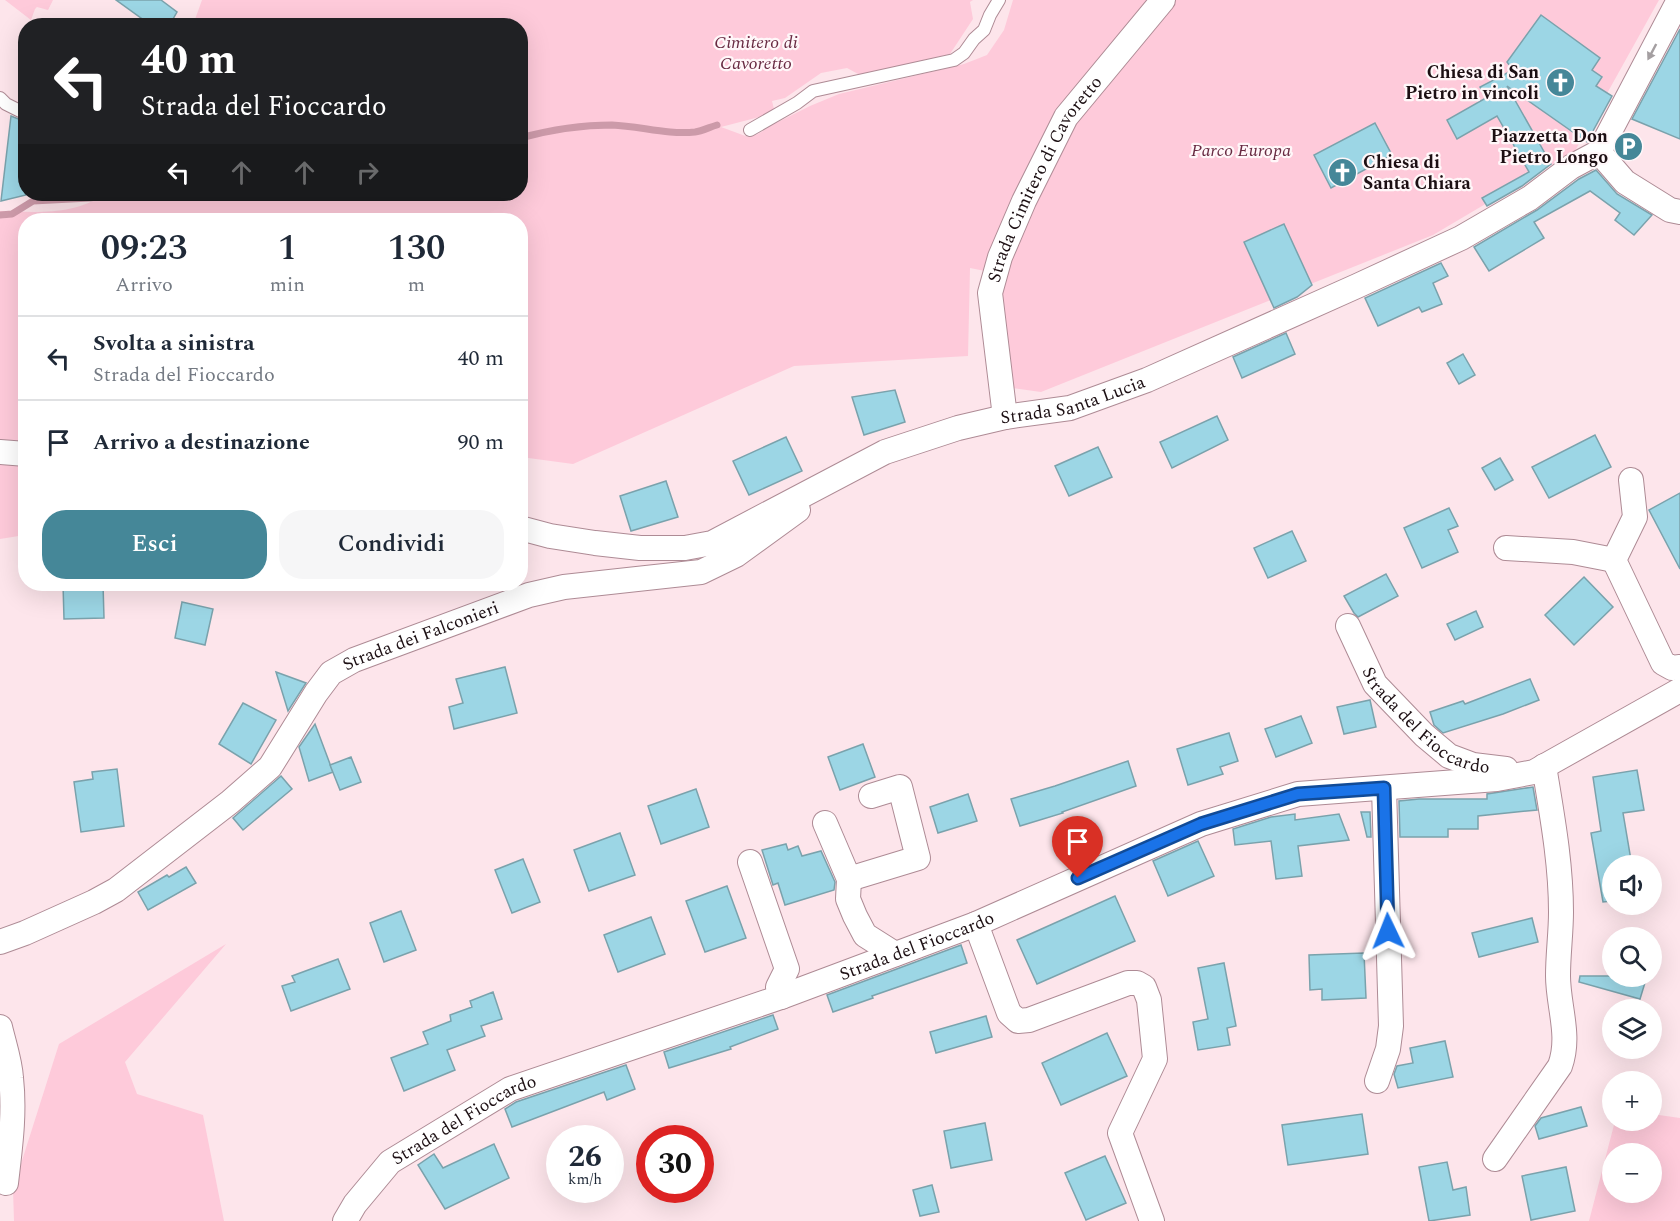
<!DOCTYPE html>
<html lang="it">
<head>
<meta charset="utf-8">
<style>
	:root { --surface:#fff; --page:#f6f6f7; --text:#1f2937; --muted:#747a83; --line:#e0e1e3; --accent:#458798 }
	body { margin:0; font-family:Spectral,serif; background:var(--page); color:var(--text); height:100vh; display:flex; flex-direction:column; font-size:22px; white-space:nowrap }
	* { box-sizing:border-box; margin:0 }
	p { font-size:20px; color:var(--muted) }
	.icon { flex:none; width:33px; height:33px; fill:none; stroke:currentColor; stroke-width:2; stroke-linecap:round; stroke-linejoin:round }
	.map { position:relative; flex:1; overflow:hidden }
	.side { position:absolute; left:18px; top:213px; width:510px; height:378px; display:flex; flex-direction:column; background:var(--surface); border-radius:24px; box-shadow:0 6px 24px #0002 }
	.side>* { flex:none }
	.hud { position:absolute; left:18px; top:18px; width:510px; height:183px; border-radius:24px; box-shadow:0 6px 24px #0002; background:#202124; color:#fff; overflow:hidden }
	.buttons { position:absolute; left:1602px; top:855px; display:grid; gap:12px }
	.buttons a { display:grid; place-items:center; width:60px; height:60px; border-radius:50%; background:var(--surface); box-shadow:0 6px 24px #0002; font-size:30px }
	.speed { position:absolute; left:546px; top:1125px; display:flex; gap:12px; font-size:30px; font-weight:700; text-align:center }
	.speed>* { display:grid; place-content:center; width:78px; height:78px; border-radius:50%; background:var(--surface); box-shadow:0 6px 24px #0002; line-height:1 }
	.speed small { font-size:15px; font-weight:400 }
	.speed .limit { border:9px solid #d22; background:#fff; color:#111 }
	.pin { position:absolute; display:grid; place-items:center; width:51px; height:51px; color:#fff; margin:-62px -26px; border-radius:50% 50% 50% 0; rotate:-45deg; box-shadow:0 0 6px #0007 }
	.pin .icon { rotate:45deg }
	.me { position:absolute; width:66px; margin:-33px; rotate:358deg; stroke-linejoin:round; filter:drop-shadow(0 0 4px #0008) }
	.turn { display:flex; align-items:center; gap:21px; height:126px; padding:0 24px; font-size:27px }
	.turn .icon { width:78px; height:78px; stroke-width:2.5 }
	.turn b { display:block; font-size:42px; line-height:51px }
	.lanes { display:flex; align-items:center; height:57px; padding:0 24px; background:#0003; justify-content:center; gap:30px; direction:ltr }
	.lanes .off { opacity:.35 }
	.eta { display:flex; justify-content:space-evenly; align-items:center; height:102px; text-align:center }
	.eta b { font-size:36px; font-weight:600; line-height:42px }
	.action { display:flex; gap:12px; margin-top:auto; padding:12px 24px }
	.action a { flex:1; height:69px; border-radius:24px; background:var(--accent); color:#fff; font-size:24px; font-weight:600; line-height:69px; text-align:center }
	.action a+a { background:var(--page); color:var(--text) }
	ul { padding:0; list-style:none }
	li { display:flex; align-items:center; gap:18px; height:84px; padding:0 24px; border-top:2px solid var(--line) }
	li div { flex:1 }
	li b { display:block; font-size:22px }
	li em { font-style:normal }
	.map>svg:first-child { display:block }
	.green { fill:#fecada; fill-rule:evenodd }
	.lines { fill:none; stroke-linecap:round; stroke-linejoin:round }
	.stream { stroke:#cc9aa9; stroke-width:7 }
	.building { fill:#9cd6e5; stroke:#7aa2ac; stroke-width:1.5 }
	.service-casing { stroke:#ae8b95; stroke-width:14 }
	.minor-casing { stroke:#ae8b95; stroke-width:26 }
	.service { stroke:#fff; stroke-width:12 }
	.minor { stroke:#fff; stroke-width:24 }
	.oneway { fill:#a49fa1 }
	.route-casing { stroke:#114b97; stroke-width:15 }
	.route { stroke:#1a73e8; stroke-width:10 }
	.labels { text-anchor:middle; stroke-width:4.5; stroke-linejoin:round; paint-order:stroke }
	.park-label { font-size:18px; font-style:italic; fill:#682a42; stroke:#fff7f9 }
	.poi-label { font-size:18px; font-weight:bold; fill:#1c0f13; stroke:#fff7f9; text-anchor:end }
	.street-label { font-size:18px; fill:#1c0f13; stroke:#fff7f9 }
</style>
</head>
<body>
<div class="map">
<svg width="1680" height="1221" viewBox="0 0 1680 1221">
	<rect width="100%" height="100%" fill="#fde5eb"/>
	<g class="green">
		<path d="M5,0H53L48,10L37,7L35,9L31,20Z"/>
		<path d="M202,0H973L970,2L973,19L950,54L860,75L847,68L821,73L785,98L772,101L775,113L721,127L748,137L758,134L772,125L810,106L839,94L964,64L987,55L1004,30L1013,0H1659L1575,151L1433,235L1041,392L998,386L995,273L970,268L968,356L794,366L573,464L521,457L520,220H26L25,535L0,539V211C33,212 76,216 103,194H520V26L193,25Z"/>
		<path d="M226,944L125,1062L137,1094L203,1115L224,1221H14L13,1189L59,1044Z"/>
		<path d="M1652,1114L1680,1118V1221H1589L1615,1121L1652,1120ZM1612,1154H1652V1192H1612Z"/>
	</g>
	<g class="lines">
		<g class="stream">
			<path d="M520,138C550,130 581,125 612,125C640,126 667,135 695,132C702,131 710,127 717,125"/>
			<path d="M0,215L12,214L33,201L90,198L108,194"/>
		</g>
	</g>
	<g class="building">
		<path d="M116,0H161L177,12L169,26H160L148,23Z"/>
		<path d="M1541,15L1600,58L1592,70L1602,77L1596,86L1612,96L1587,142L1507,86L1551,164L1522,186L1487,206L1482,198L1529,172L1497,116L1457,139L1447,120L1486,98L1480,87L1513,70L1507,62Z"/>
		<path d="M1680,29V139L1632,119Z"/>
		<path d="M11,116L26,122V195L1,201Z"/>
		<path d="M1375,123L1392,155L1331,188L1314,155Z"/>
		<path d="M1596,170L1617,194L1652,215L1634,235L1615,220L1620,213L1590,191L1534,222L1544,238L1489,271L1474,247L1537,210L1579,179Z"/>
		<path d="M1284,224L1312,285L1297,297L1274,308L1244,242Z"/>
		<path d="M1441,263L1448,276L1433,283L1442,304L1422,312L1419,307L1378,326L1365,298Z"/>
		<path d="M1286,333L1295,354L1242,378L1233,357Z"/>
		<path d="M1463,354L1475,375L1459,384L1447,363Z"/>
		<path d="M895,390L905,422L864,435L852,397Z"/>
		<path d="M1217,416L1228,440L1172,468L1160,442Z"/>
		<path d="M1595,435L1611,467L1549,498L1532,467Z"/>
		<path d="M786,437L802,471L749,495L733,461Z"/>
		<path d="M1098,447L1112,477L1069,496L1055,466Z"/>
		<path d="M1500,458L1513,480L1495,490L1482,468Z"/>
		<path d="M666,481L678,517L631,531L620,496Z"/>
		<path d="M1680,493V569L1649,510Z"/>
		<path d="M1449,508L1458,526L1448,530L1458,552L1422,568L1404,528Z"/>
		<path d="M1292,531L1306,561L1268,578L1254,548Z"/>
		<path d="M1386,574L1398,596L1358,617L1354,613L1344,596Z"/>
		<path d="M1584,577L1613,607L1574,645L1545,615Z"/>
		<path d="M63,584H103L104,618L64,619Z"/>
		<path d="M182,602L213,609L205,645L175,638Z"/>
		<path d="M1476,611L1483,627L1455,640L1447,624Z"/>
		<path d="M505,667L517,713L454,729L449,707L463,703L456,679Z"/>
		<path d="M276,672L306,683L288,711Z"/>
		<path d="M1530,679L1539,700L1503,714L1443,733L1434,725L1430,712L1463,701L1465,704Z"/>
		<path d="M1370,700L1376,727L1344,734L1337,707Z"/>
		<path d="M243,703L276,720L251,764L219,744Z"/>
		<path d="M1301,716L1312,743L1276,757L1265,729Z"/>
		<path d="M315,724L333,772L309,781L299,747Z"/>
		<path d="M1229,733L1238,761L1220,767L1223,774L1188,785L1177,749Z"/>
		<path d="M863,744L875,777L840,790L828,757Z"/>
		<path d="M351,757L361,782L340,790L330,765Z"/>
		<path d="M1128,761L1136,786L1062,812L1063,813L1020,826L1011,799L1055,786Z"/>
		<path d="M117,769L124,826L81,832L74,782L93,779L92,772Z"/>
		<path d="M1637,770L1644,810L1623,813L1632,866H1612V901L1603,902L1591,833L1601,831L1593,777Z"/>
		<path d="M281,776L292,789L243,830L233,818Z"/>
		<path d="M1533,787L1537,810L1478,816V829H1448V837H1400L1399,801L1419,799H1487V794Z"/>
		<path d="M696,789L709,827L661,844L648,806Z"/>
		<path d="M968,794L977,821L938,833L930,807Z"/>
		<path d="M1361,812H1370L1371,837H1367Z"/>
		<path d="M1295,814V820L1339,814L1349,840L1298,846L1302,876L1276,879L1271,841L1235,845L1233,829L1271,817Z"/>
		<path d="M620,833L635,875L589,891L574,850Z"/>
		<path d="M1198,841L1214,876L1168,896L1153,861Z"/>
		<path d="M786,844L788,850L798,846L802,856L821,851L835,882L834,890L785,905L778,883L773,885L762,850Z"/>
		<path d="M523,859L540,902L512,913L495,870Z"/>
		<path d="M186,867L196,883L148,910L138,892L167,875L169,877Z"/>
		<path d="M727,886L746,938L705,952L686,901Z"/>
		<path d="M1115,896L1135,941L1037,984L1017,940Z"/>
		<path d="M401,911L416,950L384,962L370,923Z"/>
		<path d="M651,917L665,954L618,972L604,935Z"/>
		<path d="M1532,918L1538,942L1479,957L1472,933Z"/>
		<path d="M961,945L967,963L872,996L873,998L833,1012L827,995Z"/>
		<path d="M1364,953L1366,998L1322,1000V989L1310,990L1309,955Z"/>
		<path d="M338,959L350,989L291,1011L282,986L295,982L292,976Z"/>
		<path d="M1224,963L1236,1026L1227,1028L1230,1045L1198,1050L1193,1022L1208,1019L1198,968Z"/>
		<path d="M1580,976H1647L1640,999L1579,982Z"/>
		<path d="M493,992L502,1019L481,1026L485,1036L447,1050L455,1070L404,1091L391,1058L428,1044L423,1032L451,1021L450,1015L472,1007L470,1001Z"/>
		<path d="M773,1015L778,1029L730,1047L731,1049L669,1068L664,1052Z"/>
		<path d="M986,1016L992,1037L936,1053L930,1032Z"/>
		<path d="M1107,1033L1127,1076L1061,1105L1042,1063Z"/>
		<path d="M1445,1041L1453,1077L1398,1088L1394,1074L1397,1066L1413,1063L1410,1048Z"/>
		<path d="M626,1065L635,1089L607,1100L604,1092L512,1127L505,1109L516,1102Z"/>
		<path d="M1581,1107L1587,1126L1539,1139L1535,1126L1541,1118Z"/>
		<path d="M1362,1114L1368,1154L1288,1165L1282,1125Z"/>
		<path d="M985,1123L992,1160L951,1168L944,1131Z"/>
		<path d="M494,1144L509,1178L445,1209L418,1165L434,1154L443,1168Z"/>
		<path d="M1105,1156L1126,1203L1086,1220L1065,1173Z"/>
		<path d="M1447,1162L1453,1190L1466,1187L1470,1215L1429,1221L1419,1167Z"/>
		<path d="M1566,1167L1575,1211L1531,1220L1522,1176Z"/>
		<path d="M932,1185L939,1212L920,1216L913,1190Z"/>
	</g>
	<g class="lines">
		<defs>
			<g id="service">
				<path d="M0,98L6,104L26,114"/>
				<path d="M750,130L797,103L813,91L954,60L964,53L974,39L984,30L990,15L999,0"/>
			</g>
			<g id="minor">
				<path d="M1599,152L1679,0"/>
				<path d="M1599,152L1625,182L1670,210L1680,212"/>
				<path id="s1" d="M1005,417L990,293L1000,257L1024,201L1066,117L1163,0"/>
				<path d="M0,452L26,454"/>
				<path d="M1631,480L1635,517L1614,560L1663,663L1672,668L1680,667"/>
				<path id="s2" d="M520,528L550,536L595,543L640,548H685L712,543L885,452L958,428L1005,417L1070,408L1147,380L1357,286L1461,238L1530,198L1571,167L1599,152"/>
				<path d="M1506,548L1573,552L1614,560"/>
				<path id="s3" d="M1348,626L1375,684L1424,735L1449,756L1473,765L1506,769"/>
				<path d="M825,823L849,879L848,899L855,916L865,935L895,954"/>
				<path d="M750,862L787,969L778,987L781,997"/>
				<path d="M849,879L918,858L900,787L871,796"/>
				<path d="M976,924L1009,1013L1018,1021L1029,1020L1128,983H1137L1144,987L1149,1000L1155,1059L1120,1133L1152,1221"/>
				<path id="s4" d="M0,942L25,933L94,902L116,890L230,802L270,767L316,693L331,673L354,660L529,595L564,587L701,572L736,555L798,510"/>
				<path d="M0,1027C4,1044 10,1061 11,1078C15,1114 10,1148 6,1183"/>
				<path d="M1377,1081L1388,1049L1391,1026L1384,788"/>
				<path d="M1495,1159L1560,1066C1571,1036 1558,1006 1558,976C1558,954 1561,933 1561,912C1561,863 1552,815 1544,766"/>
				<path id="s5" d="M345,1221L355,1204L390,1162L510,1089L781,997L976,924L1201,824L1298,794L1497,779L1534,772L1680,690"/>
			</g>
		</defs>
		<use href="#service" class="service-casing"/>
		<use href="#minor" class="minor-casing"/>
		<use href="#service" class="service"/>
		<use href="#minor" class="minor"/>
	</g>
	<defs><path id="oneway-solid" d="M-6-.8H1V-3.2L6.5 0L1 3.2V.8H-6Z" transform="scale(1.5)"/></defs>
	<use class="oneway" href="#oneway-solid" transform="translate(1652 52) rotate(118)"/>
	<g class="lines">
		<defs>
			<path id="route" d="M1078,878L1201,824L1298,794L1384,788L1388,931"/>
		</defs>
		<use href="#route" class="route-casing"/>
		<use href="#route" class="route"/>
	</g>
	<defs>
		<symbol id="church-disc" viewBox="-11 -11 22 22"><circle r="9.5" fill="#458798" stroke="#fff7f9"/><path d="M-1.2-6h2.4v3.5h3.3v2.4h-3.3V6h-2.4V-.1h-3.3v-2.4h3.3Z" fill="#fff"/></symbol>
		<symbol id="parking-disc" viewBox="-11 -11 22 22"><circle r="9.5" fill="#458798" stroke="#fff7f9"/><path d="M-3.5-5.5H1a3.5 3.5 0 0 1 0 7H-1V5.5H-3.5ZM-1-3.4V-.6H.8a1.4 1.4 0 0 0 0-2.8Z" fill="#fff"/></symbol>
	</defs>
	<g fill-rule="evenodd">
		<use href="#church-disc" x="1544" y="66" width="33" height="33"/>
		<use href="#parking-disc" x="1612" y="130" width="33" height="33"/>
		<use href="#church-disc" x="1326" y="156" width="33" height="33"/>
	</g>
	<g class="labels">
		<g class="park-label">
			<text x="756" y="48">Cimitero di<tspan x="756" dy="21">Cavoretto</tspan></text>
			<text x="1241" y="156">Parco Europa</text>
		</g>
		<g class="poi-label">
			<text x="1539" y="78">Chiesa di San<tspan x="1539" dy="21">Pietro in vincoli</tspan></text>
			<text x="1608" y="142">Piazzetta Don<tspan x="1608" dy="21">Pietro Longo</tspan></text>
			<text x="1363" y="168" text-anchor="start">Chiesa di<tspan x="1363" dy="21">Santa Chiara</tspan></text>
		</g>
		<g class="street-label">
			<text dy="6" stroke="none"><textPath href="#s1" startOffset="252">Strada Cimitero di Cavoretto</textPath></text>
			<text dy="6" stroke="none"><textPath href="#s2" startOffset="585">Strada Santa Lucia</textPath></text>
			<text dy="6" stroke="none"><textPath href="#s4" startOffset="534">Strada dei Falconieri</textPath></text>
			<text dy="6" stroke="none"><textPath href="#s3" startOffset="128">Strada del Fioccardo</textPath></text>
			<text dy="6" stroke="none"><textPath href="#s5" startOffset="646">Strada del Fioccardo</textPath></text>
			<text dy="6" stroke="none"><textPath href="#s5" startOffset="160">Strada del Fioccardo</textPath></text>
		</g>
	</g>
</svg>
<div class="buttons">
<a><svg class="icon" aria-label="sound" viewBox="0 0 24 24"><path d="M4 9h4l5-4v14l-5-4H4zM17 9q2 3 0 6"/></svg></a>
<a><svg class="icon" aria-label="search" viewBox="0 0 24 24"><circle cx="10" cy="10" r="6"/><path d="M15 15l6 6"/></svg></a>
<a><svg class="icon" aria-label="layers" viewBox="0 0 24 24"><path d="M12 4l9 5-9 5-9-5zM3 14l9 5 9-5"/></svg></a>
<a>+</a>
<a>−</a>
</div>
<div class="speed"><div>26<small>km/h</small></div><div class="limit">30</div></div>
<div class="pin" style="left:1078px;top:878px;background:#d93025"><svg class="icon" aria-label="arrive" viewBox="0 0 24 24"><path d="M6 21V4h12l-3 4 3 4H6"/></svg></div>
<svg class="me" style="left:1388px;top:931px" viewBox="-20 -20 40 40"><path d="M0-17L14 15 0 8-14 15z" fill="#1a73e8" stroke="#fff" stroke-width="4"/></svg>
<div class="hud">
<div class="turn"><svg class="icon" aria-label="left" viewBox="0 0 24 24"><path d="M17 20v-9H6M10 6l-5 5 5 5"/></svg><div><b>40 m</b>Strada del Fioccardo</div></div>
<div class="lanes"><svg class="icon" aria-label="left" viewBox="0 0 24 24"><path d="M17 20v-9H6M10 6l-5 5 5 5"/></svg><svg class="icon off" aria-label="ahead" viewBox="0 0 24 24"><path d="M12 20V5M6 11l6-6 6 6"/></svg><svg class="icon off" aria-label="ahead" viewBox="0 0 24 24"><path d="M12 20V5M6 11l6-6 6 6"/></svg><svg class="icon off" aria-label="right" viewBox="0 0 24 24"><path d="M7 20v-9h11M14 6l5 5-5 5"/></svg></div>
</div>
<section class="side">
<div class="eta">
<div><b>09:23</b><p>Arrivo</p></div>
<div><b>1</b><p>min</p></div>
<div><b>130</b><p>m</p></div>
</div>
<ul>
<li><svg class="icon" aria-label="left" viewBox="0 0 24 24"><path d="M17 20v-9H6M10 6l-5 5 5 5"/></svg><div><b>Svolta a sinistra</b><p>Strada del Fioccardo</p></div><em>40 m</em></li>
<li><svg class="icon" aria-label="arrive" viewBox="0 0 24 24"><path d="M6 21V4h12l-3 4 3 4H6"/></svg><div><b>Arrivo a destinazione</b></div><em>90 m</em></li>
</ul>
<div class="action"><a>Esci</a><a>Condividi</a></div>
</section>
</div>
</body>
</html>
